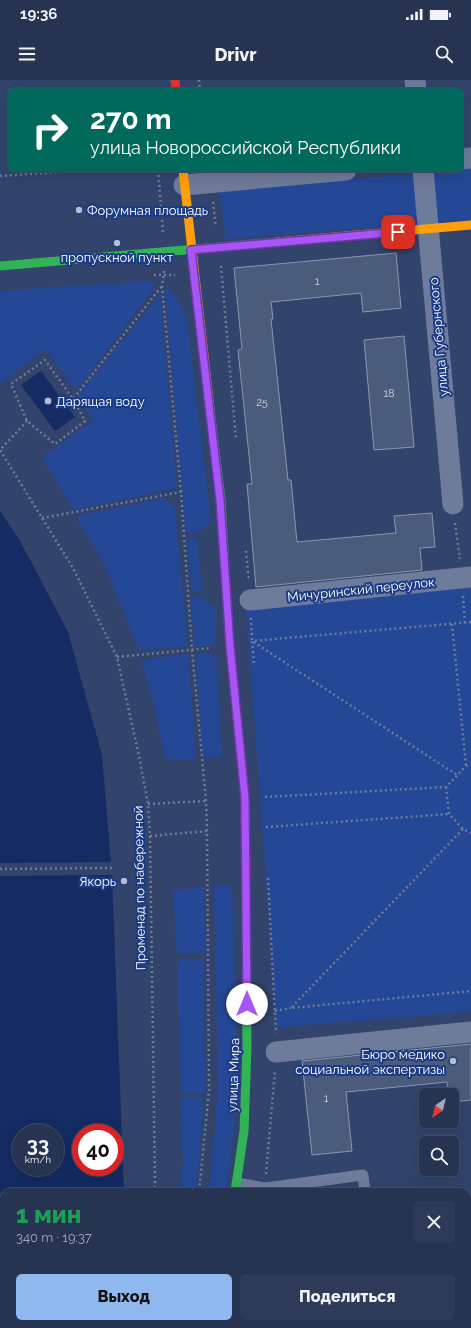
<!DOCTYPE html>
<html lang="ru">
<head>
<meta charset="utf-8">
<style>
	:root { --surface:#263351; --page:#2e3b58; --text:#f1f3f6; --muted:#a4aab7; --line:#424e68; --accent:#90b9f0 }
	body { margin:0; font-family:Raleway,sans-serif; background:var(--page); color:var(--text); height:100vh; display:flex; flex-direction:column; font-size:15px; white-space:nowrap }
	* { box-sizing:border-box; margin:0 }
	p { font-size:13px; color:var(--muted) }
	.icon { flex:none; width:22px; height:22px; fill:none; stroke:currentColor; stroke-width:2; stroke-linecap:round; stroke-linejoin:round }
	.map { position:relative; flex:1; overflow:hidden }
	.drawer { position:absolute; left:0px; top:1108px; width:471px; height:140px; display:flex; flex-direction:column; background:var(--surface); border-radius:12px 12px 0 0; box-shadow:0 4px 16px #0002,0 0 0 1px var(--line) }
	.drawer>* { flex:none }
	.hud { position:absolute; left:8px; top:8px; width:455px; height:84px; border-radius:6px; box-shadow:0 4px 16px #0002,0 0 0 1px var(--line); background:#00695c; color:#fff; overflow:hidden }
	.needle { width:26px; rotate:215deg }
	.fabs { position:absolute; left:419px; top:1008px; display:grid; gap:8px }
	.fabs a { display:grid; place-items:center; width:40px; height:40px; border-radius:6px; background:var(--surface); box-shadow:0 4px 16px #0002,0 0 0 1px var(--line); font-size:20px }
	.speed { position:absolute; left:12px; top:1044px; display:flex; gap:8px; font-size:20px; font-weight:700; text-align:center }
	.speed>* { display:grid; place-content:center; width:52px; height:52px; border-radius:50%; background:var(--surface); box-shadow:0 4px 16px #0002,0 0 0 1px var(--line); line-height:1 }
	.speed small { font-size:10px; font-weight:400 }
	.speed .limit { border:6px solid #d22; background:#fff; color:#111 }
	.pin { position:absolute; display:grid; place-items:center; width:34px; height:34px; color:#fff; margin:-17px; border-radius:8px; box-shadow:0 2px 6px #0006 }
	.me { position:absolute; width:44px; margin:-22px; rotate:0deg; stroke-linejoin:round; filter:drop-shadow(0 0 3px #0008) }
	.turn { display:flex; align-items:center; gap:14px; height:84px; padding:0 16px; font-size:18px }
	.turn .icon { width:52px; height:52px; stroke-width:2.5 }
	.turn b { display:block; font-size:28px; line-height:34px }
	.round { display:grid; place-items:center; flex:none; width:42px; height:42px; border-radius:6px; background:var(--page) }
	.head { display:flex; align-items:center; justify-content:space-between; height:68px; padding:0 16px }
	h1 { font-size:24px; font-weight:800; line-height:30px; color:#1e9e55 }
	.button { display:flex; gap:8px; margin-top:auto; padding:8px 16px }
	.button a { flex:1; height:46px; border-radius:6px; background:var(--accent); color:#111; font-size:16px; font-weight:800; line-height:46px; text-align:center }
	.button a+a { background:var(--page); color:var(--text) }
	.status { display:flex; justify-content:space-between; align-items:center; height:28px; padding:0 20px; background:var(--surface); direction:ltr }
	.status svg { height:11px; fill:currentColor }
	header { display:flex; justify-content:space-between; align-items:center; height:52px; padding:0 16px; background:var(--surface); font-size:18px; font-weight:800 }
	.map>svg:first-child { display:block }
	.green { fill:#254896 }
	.water { fill:#142b63; fill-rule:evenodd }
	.pier { fill:#32446c }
	.building { fill:#4b5b7b; stroke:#8c97b0 }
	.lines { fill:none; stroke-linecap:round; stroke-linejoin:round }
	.path { stroke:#6e7b9a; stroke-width:2.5; stroke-dasharray:2 3; stroke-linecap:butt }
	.lane { stroke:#6e7b9a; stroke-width:11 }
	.street { stroke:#6e7b9a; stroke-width:21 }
	.fast { stroke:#30b455; stroke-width:9 }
	.slow { stroke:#ff9f0a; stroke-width:9 }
	.jam { stroke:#e5322d; stroke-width:9 }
	.route-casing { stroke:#6d37a1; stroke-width:10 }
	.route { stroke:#a855f7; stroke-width:7 }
	.poi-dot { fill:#b7becc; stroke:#1a3a84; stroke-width:1.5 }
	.labels { text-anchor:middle; stroke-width:4; stroke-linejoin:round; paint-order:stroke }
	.number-label { font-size:11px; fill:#d2d6de }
	.poi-label { font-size:13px; fill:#fff; stroke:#1a3a84; text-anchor:start }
	.street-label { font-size:13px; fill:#fff; stroke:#1a3a84 }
</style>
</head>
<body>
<div class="status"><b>19:36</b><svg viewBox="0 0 49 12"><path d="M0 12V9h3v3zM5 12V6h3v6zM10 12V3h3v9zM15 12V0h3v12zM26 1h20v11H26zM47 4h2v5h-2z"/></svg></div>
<header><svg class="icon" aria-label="menu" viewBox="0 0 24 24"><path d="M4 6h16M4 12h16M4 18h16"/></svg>Drivr<svg class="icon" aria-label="search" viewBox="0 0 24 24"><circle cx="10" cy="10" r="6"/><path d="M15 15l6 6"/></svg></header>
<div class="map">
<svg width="471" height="1248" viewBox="0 0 471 1248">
	<rect width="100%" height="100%" fill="#32446c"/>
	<g class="green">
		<path d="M471,85V140L438,143L433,90H461V86Z"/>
		<path d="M414,94L417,144L226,159L219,111Z"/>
		<path d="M148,201L153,202V209L79,308H73L46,269L0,304V211Z"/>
		<path d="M165,209L170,210C180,221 185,233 188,248L211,442L199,452L186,453Z"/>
		<path d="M160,214L177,408L74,430L42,377L93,341L78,316Z"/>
		<path d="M163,418L175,427L188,566L139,570L104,484L76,436Z"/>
		<path d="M197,458L202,510L192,512L187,459Z"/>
		<path d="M471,504V932L277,947L246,525Z"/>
		<path d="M199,516L215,527V565L194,567L191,518Z"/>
		<path d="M216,573L222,677H203L196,574Z"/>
		<path d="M188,574L196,679H165L155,628L141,580Z"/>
		<path d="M214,805H232L238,1012L226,1112H209L218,1012Z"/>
		<path d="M204,807L205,874H177L173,810Z"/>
		<path d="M177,879H203L205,1013L181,1014Z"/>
		<path d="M180,1017H204L196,1112H180L183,1086Z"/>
		<path d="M261,1244H317V1248H260Z"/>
	</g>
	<g class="water">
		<path d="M41,291L75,337L55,351L21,305Z"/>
		<path d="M0,431L19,459L68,552L102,675L112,795L124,1112H4V1244H98L97,1248H0ZM21,1053H55V1087H21ZM81,1053H115V1087H81Z"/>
	</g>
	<path class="pier" d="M112,782V795L0,796V783Z"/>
	<g class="building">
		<path d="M396,173L401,228L363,232L361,213L271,222L273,239H271L288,400H291L297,462L396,453L394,436L432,433L435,467L420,468L422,490L256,507L247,404H252L238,270L242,269L234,188Z"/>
		<path d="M404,256L414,367L374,370L364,260Z"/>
		<path d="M471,964V1020L452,1022V1015H449L447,1002L346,1012L352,1071L312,1075L302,981Z"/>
	</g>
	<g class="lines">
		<g class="path">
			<path d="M199,0L200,10"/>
			<path d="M158,90L163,152"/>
			<path d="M0,96L92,90"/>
			<path d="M213,122L216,147"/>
			<path d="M221,186L236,360"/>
			<path d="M164,191L162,206L181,412L192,570L206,721L207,751L209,1010L199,1112"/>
			<path d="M154,195H175"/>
			<path d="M73,319L85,341L55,364L27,341L11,304L45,280L73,319L162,206"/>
			<path d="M27,341L0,370L73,488L117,577L139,676L148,724L150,756L155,1104L154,1112"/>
			<path d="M42,438L181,412"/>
			<path d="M455,443L460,479"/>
			<path d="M246,471L249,501"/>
			<path d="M463,516L465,543"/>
			<path d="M251,538L252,561L457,695"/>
			<path d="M452,544L466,686"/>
			<path d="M117,577L210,568"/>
			<path d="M254,583L252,561L471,542"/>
			<path d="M446,707L449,734L463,749L471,753"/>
			<path d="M265,717L446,707L466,686L471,685"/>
			<path d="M148,724L206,721"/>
			<path d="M266,747L449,734"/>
			<path d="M463,749L291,928L471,911"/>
			<path d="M150,756L207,751"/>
			<path d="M0,789L112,788"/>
			<path d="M268,798L276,953"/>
			<path d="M275,931L291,928"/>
			<path d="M266,1094L275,991"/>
			<path d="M129,1248L130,1244"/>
			<path d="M177,1248L178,1244"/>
			<path d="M240,1248V1244"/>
		</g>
		<g class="lane">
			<path d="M237,1103L265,1108L363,1095L365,1112"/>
			<path d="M376,1244V1248"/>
		</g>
		<g class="street">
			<path d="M415,0L416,10"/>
			<path d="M461,79L471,78"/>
			<path d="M423,90L453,424"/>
			<path d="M184,105L346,90"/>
			<path d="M250,520L471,497"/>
			<path d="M276,972L471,952"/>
		</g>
		<g class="fast">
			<path d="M0,186L277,162"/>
			<path d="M210,329L221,420L229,555"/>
			<path d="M235,1112L244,1051L247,968L246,798"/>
		</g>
		<g class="slow">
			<path d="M183,90L210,329"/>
			<path d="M277,162L471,145"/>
			<path d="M217,1244V1248"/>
		</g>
		<g class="jam">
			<path d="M175,0L176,10"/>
			<path d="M229,555L245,719L246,798"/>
		</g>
	</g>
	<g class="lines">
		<defs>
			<path id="route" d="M247,924L245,718L230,566L220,420L191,170L398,152"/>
		</defs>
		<use href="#route" class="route-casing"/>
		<use href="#route" class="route"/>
	</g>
	<g class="poi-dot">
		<circle cx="79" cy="130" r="4"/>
		<circle cx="117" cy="163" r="4"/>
		<circle cx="48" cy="321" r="4"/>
		<circle cx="124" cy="801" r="4"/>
		<circle cx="453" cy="981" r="4"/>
	</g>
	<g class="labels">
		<g class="number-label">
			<text x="317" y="205">1</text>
			<text x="389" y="317">18</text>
			<text x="262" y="326">25</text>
			<text x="326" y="1022">1</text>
		</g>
		<g class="poi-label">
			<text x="87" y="135">Форумная площадь</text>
			<text x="117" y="182" text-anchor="middle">пропускной пункт</text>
			<text x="56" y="326">Дарящая воду</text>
			<text x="116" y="806" text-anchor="end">Якорь</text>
			<text x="445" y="979" text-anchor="end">Бюро медико<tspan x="445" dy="15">социальной экспертизы</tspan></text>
		</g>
		<g class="street-label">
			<text transform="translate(438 257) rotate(-95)" y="5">улица Губернского</text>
			<text transform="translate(361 509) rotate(-6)" y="5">Мичуринский переулок</text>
			<text transform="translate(139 808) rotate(-91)" y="5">Променад по набережной</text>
			<text transform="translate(233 995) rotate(-88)" y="5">улица Мира</text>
		</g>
	</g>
</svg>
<div class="fabs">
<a><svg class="needle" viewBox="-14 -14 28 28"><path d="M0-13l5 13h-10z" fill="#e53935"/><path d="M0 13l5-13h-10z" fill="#a4aab7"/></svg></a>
<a><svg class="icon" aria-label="search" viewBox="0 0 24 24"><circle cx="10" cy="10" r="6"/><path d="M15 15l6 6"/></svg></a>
</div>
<div class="speed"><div>33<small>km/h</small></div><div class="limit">40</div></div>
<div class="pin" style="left:398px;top:152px;background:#d93025"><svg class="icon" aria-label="arrive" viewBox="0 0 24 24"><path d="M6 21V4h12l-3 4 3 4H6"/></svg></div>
<svg class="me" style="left:247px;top:924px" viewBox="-20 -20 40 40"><circle r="19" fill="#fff"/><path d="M0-13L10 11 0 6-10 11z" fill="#a855f7"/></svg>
<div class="hud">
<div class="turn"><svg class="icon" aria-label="right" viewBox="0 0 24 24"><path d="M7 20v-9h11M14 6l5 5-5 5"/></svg><div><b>270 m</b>улица Новороссийской Республики</div></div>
</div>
<section class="drawer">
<div class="head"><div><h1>1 мин</h1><p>340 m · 19:37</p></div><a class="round"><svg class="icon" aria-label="close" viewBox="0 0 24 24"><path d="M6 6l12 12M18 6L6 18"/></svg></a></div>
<div class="button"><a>Выход</a><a>Поделиться</a></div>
</section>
</div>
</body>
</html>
